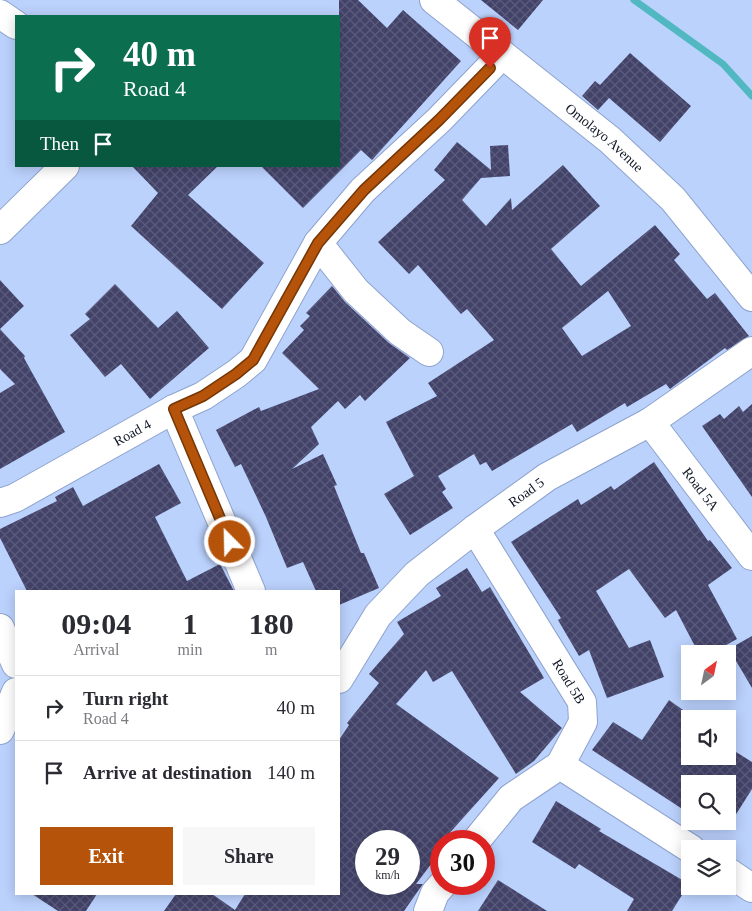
<!DOCTYPE html>
<html lang="en">
<head>
<meta charset="utf-8">
<style>
	:root { --surface:#fff; --page:#f7f7f7; --text:#2b2b33; --muted:#7c7c81; --line:#e1e1e2; --accent:#b45309 }
	body { margin:0; font-family:"Times New Roman",serif; background:var(--page); color:var(--text); height:100vh; display:flex; flex-direction:column; font-size:19px; white-space:nowrap }
	* { box-sizing:border-box; margin:0 }
	p { font-size:16px; color:var(--muted) }
	.icon { flex:none; width:28px; height:28px; fill:none; stroke:currentColor; stroke-width:2; stroke-linecap:round; stroke-linejoin:round }
	.map { position:relative; flex:1; overflow:hidden }
	.sheet { position:absolute; left:15px; top:590px; width:325px; height:305px; display:flex; flex-direction:column; background:var(--surface); border-radius:0px; box-shadow:0 2px 12px #0003 }
	.sheet>* { flex:none }
	.guide { position:absolute; left:15px; top:15px; width:325px; height:152px; border-radius:0px; box-shadow:0 2px 12px #0003; background:#0b6e4f; color:#fff; overflow:hidden }
	.needle { width:32px; rotate:33deg }
	.tools { position:absolute; left:681px; top:645px; display:grid; gap:10px }
	.tools a { display:grid; place-items:center; width:55px; height:55px; border-radius:0px; background:var(--surface); box-shadow:0 2px 12px #0003; font-size:25px }
	.speed { position:absolute; left:355px; top:830px; display:flex; gap:10px; font-size:25px; font-weight:700; text-align:center }
	.speed>* { display:grid; place-content:center; width:65px; height:65px; border-radius:50%; background:var(--surface); box-shadow:0 2px 12px #0003; line-height:1 }
	.speed small { font-size:12px; font-weight:400 }
	.speed .limit { border:8px solid #d22; background:#fff; color:#111 }
	.pin { position:absolute; display:grid; place-items:center; width:42px; height:42px; color:#fff; margin:-51px -21px; border-radius:50% 50% 50% 0; rotate:-45deg; box-shadow:0 0 5px #0007 }
	.pin .icon { rotate:45deg }
	.me { position:absolute; width:55px; margin:-28px; rotate:337deg; stroke-linejoin:round; filter:drop-shadow(0 0 4px #0008) }
	.turn { display:flex; align-items:center; gap:18px; height:105px; padding:0 25px; font-size:22px }
	.turn .icon { width:65px; height:65px; stroke-width:2.5 }
	.turn b { display:block; font-size:35px; line-height:42px }
	.then { display:flex; align-items:center; height:48px; padding:0 25px; background:#0003; gap:10px; font-size:19px }
	.eta { display:flex; justify-content:space-evenly; align-items:center; height:85px; text-align:center }
	.eta b { font-size:30px; font-weight:800; line-height:35px }
	.cta { display:flex; gap:10px; margin-top:auto; padding:10px 25px }
	.cta a { flex:1; height:58px; border-radius:0px; background:var(--accent); color:#fff; font-size:20px; font-weight:800; line-height:58px; text-align:center }
	.cta a+a { background:var(--page); color:var(--text) }
	ul { padding:0; list-style:none }
	li { display:flex; align-items:center; gap:15px; height:65px; padding:0 25px; border-top:1px solid var(--line) }
	li div { flex:1 }
	li b { display:block; font-size:19px }
	li em { font-style:normal }
	.map>svg:first-child { display:block }
	.lines { fill:none; stroke-linecap:round; stroke-linejoin:round }
	.stream { stroke:#51b8c1; stroke-width:7 }
	.building { fill:url(#building-cross-hatch); fill-rule:evenodd }
	.minor-casing { stroke:#8ea3cd; stroke-width:30 }
	.minor { stroke:#fff; stroke-width:28 }
	.route-casing { stroke:#753606; stroke-width:12 }
	.route { stroke:#b45309; stroke-width:9 }
	.labels { text-anchor:middle; stroke-width:5; stroke-linejoin:round; paint-order:stroke }
	.street-label { font-size:14px; fill:#0e1524; stroke:#eef2fb }
</style>
</head>
<body>
<div class="map">
<svg width="752" height="911" viewBox="0 0 752 911">
	<defs>
		<pattern id="building-cross-hatch" width="8" height="8" patternUnits="userSpaceOnUse" patternTransform="scale(1.25)"><rect width="8" height="8" fill="#43436a"/><path d="M0 0l8 8M0 8l8-8" fill="none" stroke="#5a5b7b"/></pattern>
	</defs>
	<rect width="100%" height="100%" fill="#bbd2fd"/>
	<g class="lines">
		<path class="stream" d="M634,0L723,64L752,96"/>
	</g>
	<g class="building">
		<path d="M339,0H358L387,28L403,10L461,61L372,160L361,150L303,208L261,166H339Z"/>
		<path d="M481,0H543L518,30Z"/>
		<path d="M630,53L691,106L660,142L609,98L598,110L582,96L595,81L600,85Z"/>
		<path d="M457,142L491,170L490,146L508,145L510,176L481,178L462,200L486,226L511,198L512,210L563,165L600,206L551,249L581,286L655,225L680,254L674,260L707,299L715,293L749,336L727,350L725,348L670,389L666,384L627,407L625,403L577,432L572,424L492,471L486,462L480,465L474,454L438,476L446,489L442,492L453,508L410,535L384,494L414,476L386,422L437,396L428,383L494,340L467,309L461,314L418,265L409,274L378,242L445,180L434,170ZM608,291L631,326L582,356L562,328Z"/>
		<path d="M132,166H218L188,195L264,263L222,309L131,226L158,193Z"/>
		<path d="M0,280L24,306L0,329L25,356L24,358L65,432L0,469V393L15,384L0,369Z"/>
		<path d="M115,284L158,328L177,311L209,348L150,399L121,364L105,377L70,335L90,319L85,314Z"/>
		<path d="M332,286L345,302L389,343L410,358L365,401L360,395L345,409L338,401L311,427L319,444L292,469L323,454L337,485L334,486L361,553H364L379,588L339,605V591H316L303,562L287,568L266,517L241,464L235,467L216,430L259,407L261,411L319,389L282,353L304,330L300,326L310,316L306,313Z"/>
		<path d="M752,404V497L702,426L720,414L724,419L739,406L743,412Z"/>
		<path d="M654,462L708,541L710,540L732,568L708,585L737,639L710,654H699L676,610L665,618L629,569L596,591L629,648L650,640L664,677L607,698L589,650L579,656L558,620L561,618L511,542L578,499L581,505L611,486L614,490Z"/>
		<path d="M159,464L181,503L155,517L187,581L220,564L234,591H27L0,538V529L57,501L55,497L73,487L83,506Z"/>
		<path d="M467,568L482,592L490,587L544,678L520,692L562,728L534,761L516,774L452,671L433,682L426,670L396,704L499,778L446,837L449,841H441V851L416,884H423L404,911H164L176,894H212L235,910L245,894H339V740L349,725L347,723L379,683L369,674L404,634L397,622L441,596L436,588ZM366,841H409V884H366Z"/>
		<path d="M752,636V688L729,649Z"/>
		<path d="M669,700L690,715V756H728V747L752,762V789L728,827V784H690V814L592,750L613,722L642,740Z"/>
		<path d="M556,801L601,829L599,831L689,884L672,911H627L634,899L579,864L575,869L532,842Z"/>
		<path d="M498,880L547,911H478Z"/>
		<path d="M32,894H97L86,911H58Z"/>
	</g>
	<g class="lines">
		<defs>
			<g id="minor">
				<path id="s1" d="M434,0L610,140L673,199L752,297"/>
				<path d="M0,14L16,25"/>
				<path d="M0,230L65,166"/>
				<path d="M318,243L356,291L400,332L429,352"/>
				<path d="M174,409L251,591"/>
				<path id="s2" d="M650,422L752,556"/>
				<path id="s3" d="M0,503L15,498L174,409L203,396L236,374L253,360L318,243L363,190L439,120L502,55"/>
				<path id="s4" d="M475,529L582,702L583,722L560,765L511,798L476,841"/>
				<path d="M0,628L16,664"/>
				<path id="s5" d="M339,679L378,615L417,574L475,529L547,477L650,422L752,351"/>
				<path d="M0,730L16,692"/>
				<path d="M560,765L691,849"/>
				<path d="M728,872L752,888"/>
				<path d="M428,911L435,893L443,884"/>
			</g>
		</defs>
		<use href="#minor" class="minor-casing"/>
		<use href="#minor" class="minor"/>
	</g>
	<g class="lines">
		<defs>
			<path id="route" d="M230,542L174,409L203,396L236,374L253,360L318,243L364,190L439,120L490,68"/>
		</defs>
		<use href="#route" class="route-casing"/>
		<use href="#route" class="route"/>
	</g>
	<g class="labels">
		<g class="street-label">
			<text dy="5" stroke="none"><textPath href="#s1" startOffset="219">Omolayo Avenue</textPath></text>
			<text dy="5" stroke="none"><textPath href="#s3" startOffset="150">Road 4</textPath></text>
			<text dy="5" stroke="none"><textPath href="#s2" startOffset="84">Road 5A</textPath></text>
			<text dy="5" stroke="none"><textPath href="#s5" startOffset="268">Road 5</textPath></text>
			<text dy="5" stroke="none"><textPath href="#s4" startOffset="179">Road 5B</textPath></text>
		</g>
	</g>
</svg>
<div class="tools">
<a><svg class="needle" viewBox="-14 -14 28 28"><path d="M0-13l5 13h-10z" fill="#e53935"/><path d="M0 13l5-13h-10z" fill="#7c7c81"/></svg></a>
<a><svg class="icon" aria-label="sound" viewBox="0 0 24 24"><path d="M4 9h4l5-4v14l-5-4H4zM17 9q2 3 0 6"/></svg></a>
<a><svg class="icon" aria-label="search" viewBox="0 0 24 24"><circle cx="10" cy="10" r="6"/><path d="M15 15l6 6"/></svg></a>
<a><svg class="icon" aria-label="layers" viewBox="0 0 24 24"><path d="M12 4l9 5-9 5-9-5zM3 14l9 5 9-5"/></svg></a>
</div>
<div class="speed"><div>29<small>km/h</small></div><div class="limit">30</div></div>
<div class="pin" style="left:490px;top:68px;background:#d93025"><svg class="icon" aria-label="arrive" viewBox="0 0 24 24"><path d="M6 21V4h12l-3 4 3 4H6"/></svg></div>
<svg class="me" style="left:230px;top:542px" viewBox="-20 -20 40 40"><circle r="17" fill="#b45309" stroke="#fff" stroke-width="3"/><path d="M0-11L8 9 0 5-8 9z" fill="#fff"/></svg>
<div class="guide">
<div class="turn"><svg class="icon" aria-label="right" viewBox="0 0 24 24"><path d="M7 20v-9h11M14 6l5 5-5 5"/></svg><div><b>40 m</b>Road 4</div></div>
<div class="then">Then<svg class="icon" aria-label="arrive" viewBox="0 0 24 24"><path d="M6 21V4h12l-3 4 3 4H6"/></svg></div>
</div>
<section class="sheet">
<div class="eta">
<div><b>09:04</b><p>Arrival</p></div>
<div><b>1</b><p>min</p></div>
<div><b>180</b><p>m</p></div>
</div>
<ul>
<li><svg class="icon" aria-label="right" viewBox="0 0 24 24"><path d="M7 20v-9h11M14 6l5 5-5 5"/></svg><div><b>Turn right</b><p>Road 4</p></div><em>40 m</em></li>
<li><svg class="icon" aria-label="arrive" viewBox="0 0 24 24"><path d="M6 21V4h12l-3 4 3 4H6"/></svg><div><b>Arrive at destination</b></div><em>140 m</em></li>
</ul>
<div class="cta"><a>Exit</a><a>Share</a></div>
</section>
</div>
</body>
</html>
